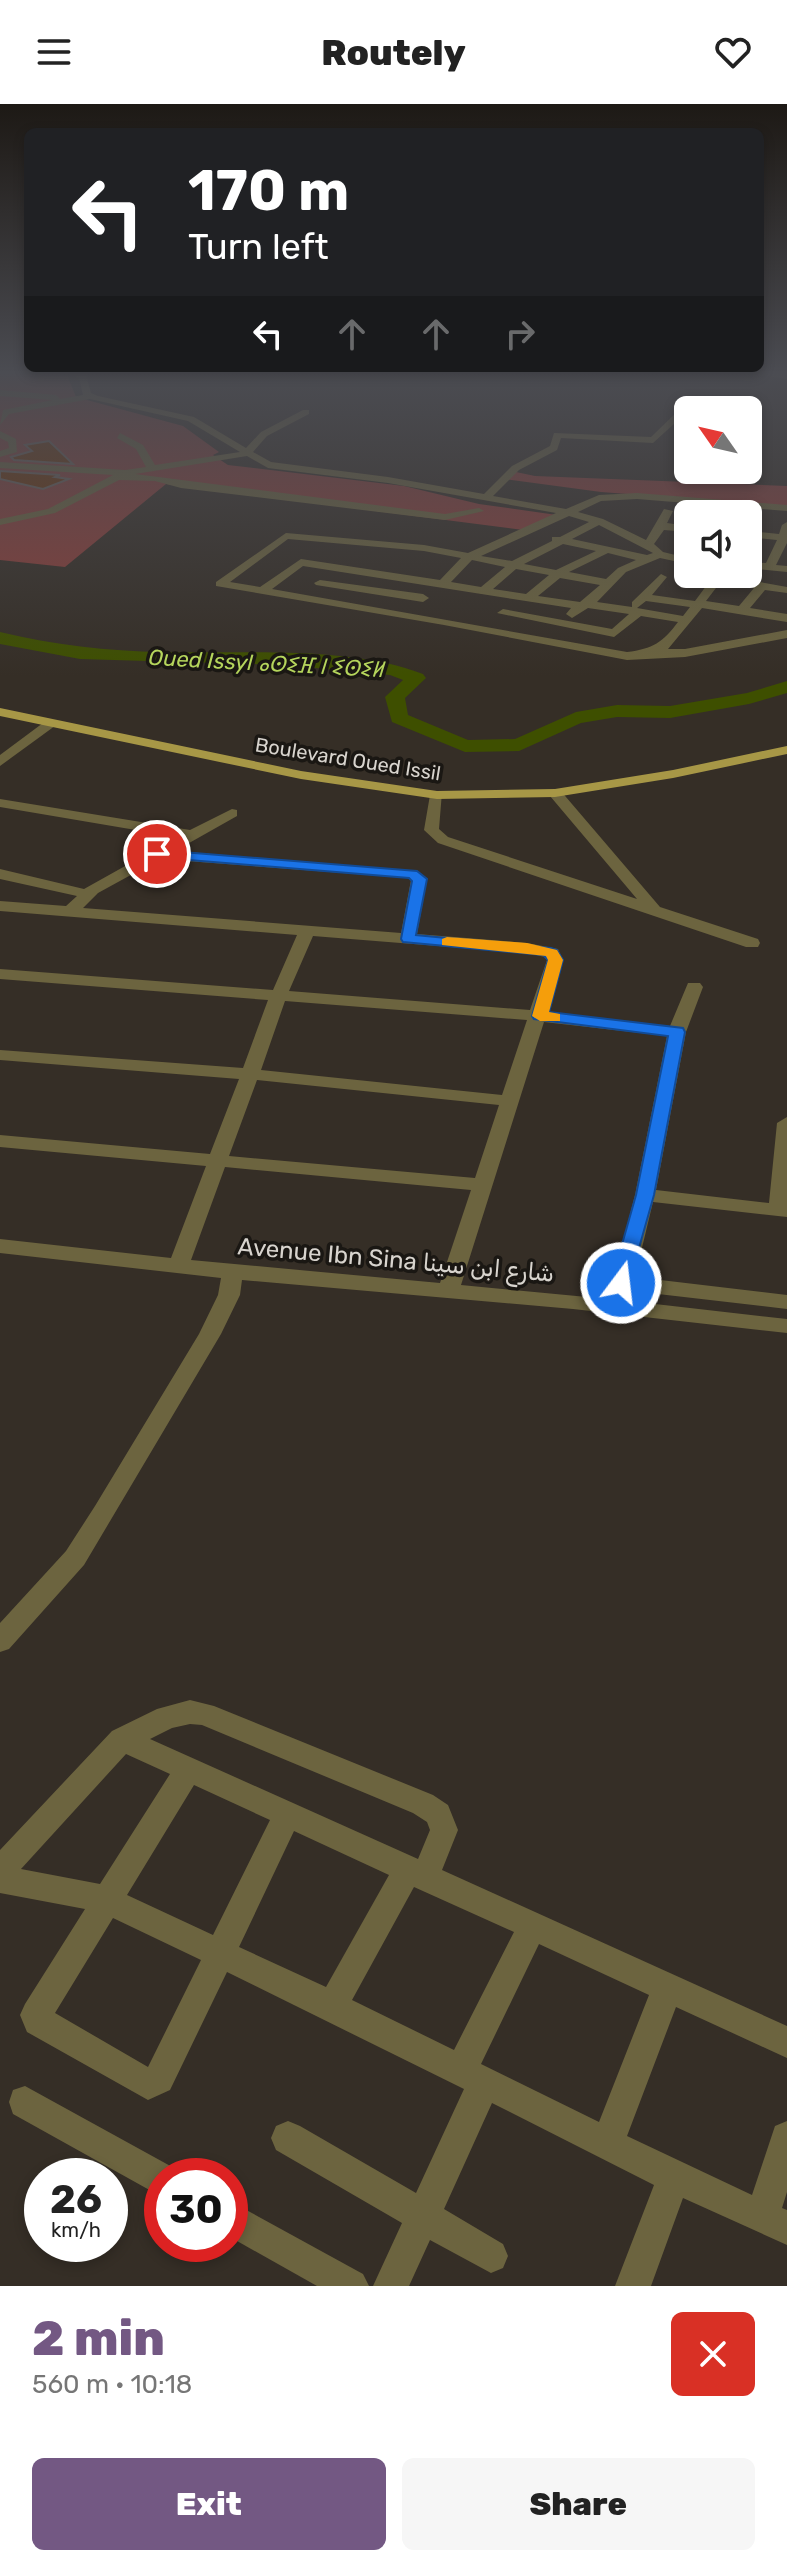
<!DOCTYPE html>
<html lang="en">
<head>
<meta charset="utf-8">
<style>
	:root { --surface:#fff; --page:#f6f6f6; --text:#222; --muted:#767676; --accent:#735883 }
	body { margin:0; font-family:Rubik,"Noto Sans Arabic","Noto Sans Tifinagh",sans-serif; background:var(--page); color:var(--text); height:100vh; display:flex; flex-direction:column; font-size:30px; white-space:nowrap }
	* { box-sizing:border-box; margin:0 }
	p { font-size:26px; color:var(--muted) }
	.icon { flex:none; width:44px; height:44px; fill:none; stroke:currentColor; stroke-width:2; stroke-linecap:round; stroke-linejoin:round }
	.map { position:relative; height:2182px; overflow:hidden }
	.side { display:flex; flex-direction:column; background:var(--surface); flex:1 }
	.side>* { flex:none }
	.guide { position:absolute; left:24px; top:24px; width:740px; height:244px; border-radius:12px; box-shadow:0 4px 12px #0003; background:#202124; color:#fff; overflow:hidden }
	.needle { width:52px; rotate:304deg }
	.buttons { position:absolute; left:674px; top:292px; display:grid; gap:16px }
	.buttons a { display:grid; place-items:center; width:88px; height:88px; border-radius:12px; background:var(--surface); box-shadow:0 4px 12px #0003; font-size:40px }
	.speed { position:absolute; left:24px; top:2054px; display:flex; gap:16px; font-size:40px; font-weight:700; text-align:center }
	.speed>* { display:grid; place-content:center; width:104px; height:104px; border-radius:50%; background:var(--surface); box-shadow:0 4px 12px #0003; line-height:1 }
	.speed small { font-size:20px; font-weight:400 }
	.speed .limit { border:12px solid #d22; background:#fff; color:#111 }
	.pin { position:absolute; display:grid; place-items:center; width:68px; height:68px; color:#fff; margin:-34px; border:4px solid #fff; border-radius:50%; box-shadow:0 2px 8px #0007 }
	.me { position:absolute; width:88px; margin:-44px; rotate:15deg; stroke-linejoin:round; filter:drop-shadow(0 0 6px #0008) }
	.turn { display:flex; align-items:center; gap:28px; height:168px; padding:0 32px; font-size:36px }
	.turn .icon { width:104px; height:104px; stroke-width:2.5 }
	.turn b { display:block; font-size:56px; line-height:68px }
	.lanes { display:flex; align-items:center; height:76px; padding:0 32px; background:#0003; justify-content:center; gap:40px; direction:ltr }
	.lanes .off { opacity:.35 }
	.round { display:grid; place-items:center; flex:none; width:84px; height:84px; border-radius:12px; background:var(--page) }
	.summary { display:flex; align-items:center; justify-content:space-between; height:136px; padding:0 32px }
	h1 { font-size:48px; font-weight:800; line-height:60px; color:var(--accent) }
	.button { display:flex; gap:16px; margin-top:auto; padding:16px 32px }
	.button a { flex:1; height:92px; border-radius:12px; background:var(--accent); color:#fff; font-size:32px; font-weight:800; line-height:92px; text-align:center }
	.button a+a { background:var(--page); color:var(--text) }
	header { display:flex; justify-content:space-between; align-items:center; height:104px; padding:0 32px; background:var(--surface); font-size:36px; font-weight:800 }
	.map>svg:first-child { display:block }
	.green { fill:#893e39 }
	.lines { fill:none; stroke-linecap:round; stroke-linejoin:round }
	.river { fill:#3e4f00; fill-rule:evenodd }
	.building { fill:#6d3207; stroke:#6b605a; stroke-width:2 }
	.minor { fill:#6c643f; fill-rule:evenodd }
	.major { fill:#a79746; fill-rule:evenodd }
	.route { fill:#1a73e8; stroke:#114b97; stroke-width:2 }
	.slow { fill:#f59e0b }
	.labels { text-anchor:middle; stroke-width:7; stroke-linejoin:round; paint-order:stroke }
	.far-street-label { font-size:20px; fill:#d8d4ce; stroke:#1a1713 }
	.far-water-label { font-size:22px; font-style:italic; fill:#b5d55c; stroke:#1a1713 }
	.street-label { font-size:24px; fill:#d8d4ce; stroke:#1a1713 }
</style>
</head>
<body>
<header><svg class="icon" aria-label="menu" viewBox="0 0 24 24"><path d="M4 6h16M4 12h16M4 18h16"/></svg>Routely<svg class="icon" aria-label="heart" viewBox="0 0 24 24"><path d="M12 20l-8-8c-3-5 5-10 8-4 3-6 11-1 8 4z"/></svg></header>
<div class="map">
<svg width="787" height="2182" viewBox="0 0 787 2182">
	<rect width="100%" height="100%" fill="#352e26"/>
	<g class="green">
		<path d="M0,266L67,271L76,293L183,322L219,348L213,351L228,361L404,382L479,400L557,411L523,426L166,380L65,463L0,456Z"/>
		<path d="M516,368L535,372L787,382V402L601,388L504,375Z"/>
	</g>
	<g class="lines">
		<path class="river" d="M0,528C54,541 107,547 163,548C242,550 349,541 423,570L426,574L405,594L408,611L468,636L515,635L576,608L617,601L670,602L747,589L787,577V589L749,600L670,614L617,613L581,619L519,647L465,648L392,618L385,593L403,576L390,571L284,561L80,555L0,540Z"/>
	</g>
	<g class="building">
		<path d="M49,337L73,360L14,356L11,353L32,347L25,341Z"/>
		<path d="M0,367L60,371L55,373L69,375L43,385L0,375Z"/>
	</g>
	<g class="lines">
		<g class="minor">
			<path d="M63,266H75L86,271L91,289L98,292L194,313L246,344L261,328L303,306H309V310L267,332L253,348L271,358L388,373L484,390L512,362L550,342L554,329L651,333L681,304H687V308L653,339L561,334L557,346L519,366L493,392L566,405L599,391L637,389L787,401V407L637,395L601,397L578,408L603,415L646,436L664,405L673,407L667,419L688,422V428L664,426L654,440L663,448L688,454V460L660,454L626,468L597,498L632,503V498L661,470L667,473L652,491L695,497L715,470L787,483V489L765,486L750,504L787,510V518L702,504L668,545H685L787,526V534L685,553L627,556L444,521L216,482V478L286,429L424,441L468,449L556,409L388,379L268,364L247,352L135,370L445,410L479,404L484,407L445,416L181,384L155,377L119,376L55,409L0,421V415L48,405L113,371L0,364V358L125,366L146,363L136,345L117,334L120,329L143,341L155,361L240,348L188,317L90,295L9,310L0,321L3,306L53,296L0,292V286L56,291L60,295L83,291L79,274ZM569,412L589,418L560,433H552V437L512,457L481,452ZM599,421L653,449L647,451L572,435ZM288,435L424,447L461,454L440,476L301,455L260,483L230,478ZM563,440L596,447L556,466L524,460ZM608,449L636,456L618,464L606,475L569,468ZM472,456L505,463L481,483L451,478ZM303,462L571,504L566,510L572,514L588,504L629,510L612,525L503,505L497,509L614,533L641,512L678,518C663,538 653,545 627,548L272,485ZM516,465L549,471L526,490L493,485ZM560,474L600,481L580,498L538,492ZM719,480L754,484L739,502L706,497ZM646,497L690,503L683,512L637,504Z"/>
			<path d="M743,266L787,269V275L747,269Z"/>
			<path d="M0,327L16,335L17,348L0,353V347L9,344L8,338L0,334Z"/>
			<path d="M787,418V439L776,461L787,462V468L748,464V458L766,459L777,436L748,433V427L779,430L782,421Z"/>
			<path d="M320,476L423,490L429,494L423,498L316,481L314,479Z"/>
			<path d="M47,616L59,619L0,662V651Z"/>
			<path d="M555,685L560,686L660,803L758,835L760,839L758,843H746L438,739L424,726L430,691L432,688H442L439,725L448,733L637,795L550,692L548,689Z"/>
			<path d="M0,695L190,726L232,705L237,706V712L175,747L417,767L427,775L417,830L527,839L558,845L563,856L547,908L670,922L688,879H700L703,883L686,928L656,1086L769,1099L777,1019L787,1013V1113L653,1098L635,1173L787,1191V1205L632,1187L629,1197L787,1215V1229L573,1205L242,1176L240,1191L221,1230L84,1461L9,1545L0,1548V1519L66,1447L95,1402L199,1230L218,1191L221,1174L0,1149V1135L171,1154L206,1062L0,1043V1031L210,1050L239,975L0,956V946L243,964L268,896L0,875V865L273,886L297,831L0,807V797L66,802L77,792L0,775V765L84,785L177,733L0,703ZM160,755L408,774L411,776L401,829L83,804L98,789ZM313,832L527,849L545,853L547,856L530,906L289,887ZM285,897L527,916L502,991L261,966ZM544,918L667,932L635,1091L608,1195L461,1181ZM257,976L499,1001L475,1074L229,1052ZM225,1063L471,1086L440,1179L191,1156Z"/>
			<path d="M190,1596L214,1602L433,1691L448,1701L458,1726L442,1766L787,1922V1954L676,1903L627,2032L752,2091L775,2022L787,2017V2088L782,2104L787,2106V2141L683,2094L651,2182H615L654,2081L492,1999L444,2105L503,2140L508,2152L503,2164L491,2169L430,2136L409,2182H373L402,2119L276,2046L271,2034L276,2022L288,2017L300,2022L416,2089L464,1985L227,1868L170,1986L148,1996L27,1928L20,1911L25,1900L85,1805L0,1789V1746L112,1627L157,1605ZM190,1620L202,1621L413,1709L427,1718L430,1726L418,1755L150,1635L172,1624ZM126,1650L170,1670L100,1780L21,1765ZM194,1681L270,1716L213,1831L127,1791ZM294,1727L389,1771L326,1883L239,1843ZM414,1783L514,1828L454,1946L352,1896ZM113,1814L201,1856L148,1963L55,1909ZM539,1840L649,1891L599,2018L481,1960Z"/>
			<path d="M25,1982L174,2064L177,2072H162V2093L13,2010L9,1998L13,1986Z"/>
			<path d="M230,2097L363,2170L369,2182H317L230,2133Z"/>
		</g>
		<path class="major" d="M0,604L301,667L437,687L555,685L673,666L787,642V650L673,674L555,693L437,695L301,675L0,612Z"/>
	</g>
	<linearGradient id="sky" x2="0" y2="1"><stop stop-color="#1d1915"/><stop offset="0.47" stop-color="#4b4c52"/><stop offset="1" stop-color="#4b4c52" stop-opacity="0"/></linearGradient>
	<rect width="787" height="572" fill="url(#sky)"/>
	<path class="route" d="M157,746L417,767L427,775L416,831L551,844L557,846L563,856L549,908L683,924L685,928L654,1091L628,1183H614L611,1179L636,1091L668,932L534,915L532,912L548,856L543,851L403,838L401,835L412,777L409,774L152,753V747Z"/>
	<path class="slow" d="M447,833L527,839L557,846L563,856L549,908L560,910V917H540L532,912L548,856L546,852L442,841V835Z"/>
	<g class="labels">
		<g class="far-street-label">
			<text transform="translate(348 655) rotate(9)" y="7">Boulevard Oued Issil</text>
		</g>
		<g class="far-water-label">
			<text transform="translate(266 559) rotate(3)" y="8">Oued Issyl ⴰⵙⵉⴼ ⵏ ⵉⵙⵉⵍ</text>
		</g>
		<g class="street-label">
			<text transform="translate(396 1156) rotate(5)" y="8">Avenue Ibn Sina شارع ابن سينا</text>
		</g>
	</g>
</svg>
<div class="buttons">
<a><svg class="needle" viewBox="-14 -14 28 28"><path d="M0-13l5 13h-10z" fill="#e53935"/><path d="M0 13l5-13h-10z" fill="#767676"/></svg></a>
<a><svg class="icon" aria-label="sound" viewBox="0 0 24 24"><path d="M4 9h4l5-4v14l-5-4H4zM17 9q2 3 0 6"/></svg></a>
</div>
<div class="speed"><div>26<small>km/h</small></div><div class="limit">30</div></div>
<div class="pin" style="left:157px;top:750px;background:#d93025"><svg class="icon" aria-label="arrive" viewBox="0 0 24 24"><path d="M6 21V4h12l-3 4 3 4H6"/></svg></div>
<svg class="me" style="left:621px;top:1179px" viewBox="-20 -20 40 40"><circle r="17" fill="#1a73e8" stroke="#fff" stroke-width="3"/><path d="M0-11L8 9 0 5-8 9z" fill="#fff"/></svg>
<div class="guide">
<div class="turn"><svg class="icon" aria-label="left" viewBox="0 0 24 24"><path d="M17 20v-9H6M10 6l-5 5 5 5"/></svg><div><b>170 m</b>Turn left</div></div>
<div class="lanes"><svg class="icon" aria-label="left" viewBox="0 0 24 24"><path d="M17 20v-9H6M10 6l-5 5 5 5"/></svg><svg class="icon off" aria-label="ahead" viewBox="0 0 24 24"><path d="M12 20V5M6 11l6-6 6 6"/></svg><svg class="icon off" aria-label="ahead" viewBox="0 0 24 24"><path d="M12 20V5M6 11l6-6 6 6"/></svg><svg class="icon off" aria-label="right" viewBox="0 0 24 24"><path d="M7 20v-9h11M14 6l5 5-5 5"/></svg></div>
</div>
</div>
<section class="side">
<div class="summary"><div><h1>2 min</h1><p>560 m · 10:18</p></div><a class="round" style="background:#d93025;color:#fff"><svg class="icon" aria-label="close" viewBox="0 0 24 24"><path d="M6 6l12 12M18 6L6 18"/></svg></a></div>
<div class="button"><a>Exit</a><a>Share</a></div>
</section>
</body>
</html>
